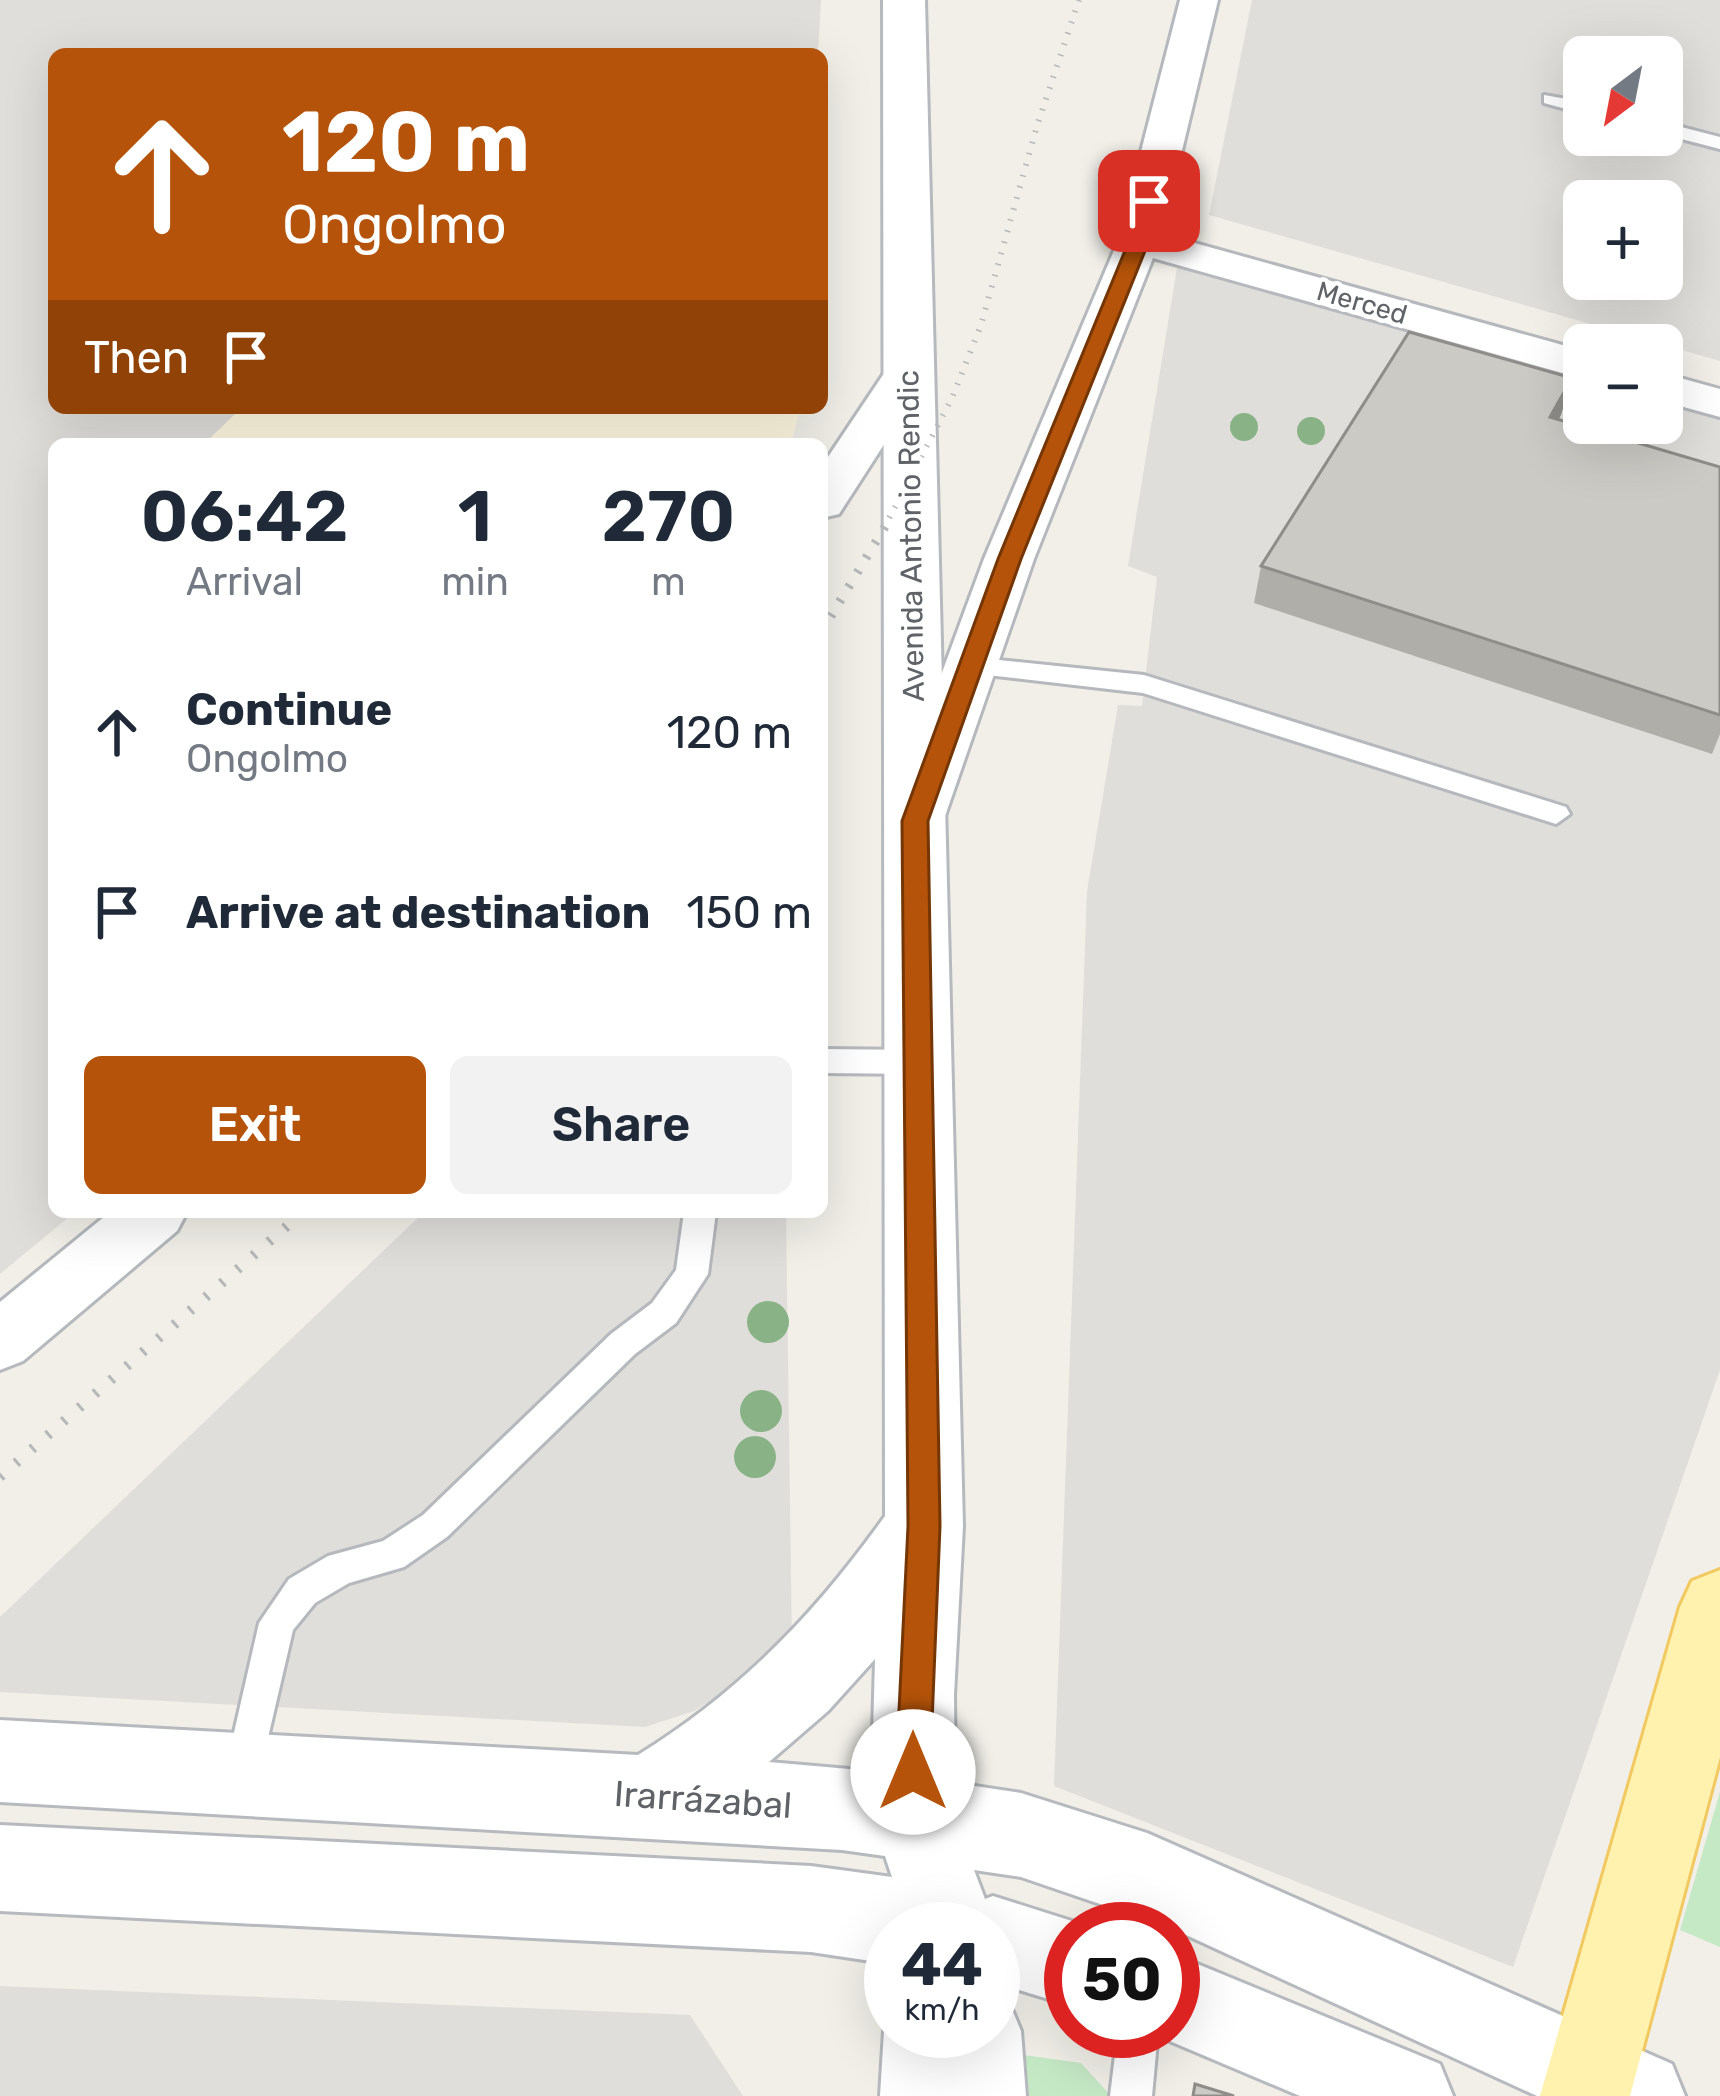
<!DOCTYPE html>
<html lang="en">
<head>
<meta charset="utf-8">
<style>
	:root { --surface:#fff; --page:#f2f2f3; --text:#1f2937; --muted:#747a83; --accent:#b45309 }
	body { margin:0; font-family:Rubik,sans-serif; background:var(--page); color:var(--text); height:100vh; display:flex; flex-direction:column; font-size:45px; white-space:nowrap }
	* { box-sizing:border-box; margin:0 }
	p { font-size:39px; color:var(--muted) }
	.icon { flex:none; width:66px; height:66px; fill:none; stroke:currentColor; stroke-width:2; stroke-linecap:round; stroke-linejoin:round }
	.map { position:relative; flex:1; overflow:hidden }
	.panel { position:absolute; left:48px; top:438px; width:780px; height:780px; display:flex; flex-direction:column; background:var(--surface); border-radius:18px; box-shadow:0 12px 48px #0002 }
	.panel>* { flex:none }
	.top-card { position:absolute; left:48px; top:48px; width:780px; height:366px; border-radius:18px; box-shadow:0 12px 48px #0002; background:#b45309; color:#fff; overflow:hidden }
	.needle { width:78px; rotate:212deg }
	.buttons { position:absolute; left:1563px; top:36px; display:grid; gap:24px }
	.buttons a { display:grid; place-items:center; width:120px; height:120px; border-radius:18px; background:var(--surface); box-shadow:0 12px 48px #0002; font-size:60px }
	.speed { position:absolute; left:864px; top:1902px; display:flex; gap:24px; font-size:60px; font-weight:700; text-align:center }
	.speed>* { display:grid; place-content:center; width:156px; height:156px; border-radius:50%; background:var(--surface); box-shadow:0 12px 48px #0002; line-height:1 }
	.speed small { font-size:30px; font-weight:400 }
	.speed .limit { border:18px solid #d22; background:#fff; color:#111 }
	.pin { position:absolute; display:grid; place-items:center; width:102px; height:102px; color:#fff; margin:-51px; border-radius:24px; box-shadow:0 6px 18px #0006 }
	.me { position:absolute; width:132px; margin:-66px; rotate:0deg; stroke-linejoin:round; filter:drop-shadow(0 0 9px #0008) }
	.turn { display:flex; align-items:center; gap:42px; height:252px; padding:0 36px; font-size:54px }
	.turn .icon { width:156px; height:156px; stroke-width:2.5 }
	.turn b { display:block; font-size:84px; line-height:102px }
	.then { display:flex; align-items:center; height:114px; padding:0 36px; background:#0003; gap:24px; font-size:45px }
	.eta { display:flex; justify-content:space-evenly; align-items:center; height:204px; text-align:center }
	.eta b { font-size:72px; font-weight:600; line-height:84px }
	.primary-button { display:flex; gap:24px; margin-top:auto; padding:24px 36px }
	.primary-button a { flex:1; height:138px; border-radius:18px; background:var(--accent); color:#fff; font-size:48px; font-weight:600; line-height:138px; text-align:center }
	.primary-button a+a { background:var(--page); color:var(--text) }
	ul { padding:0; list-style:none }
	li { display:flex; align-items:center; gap:36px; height:180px; padding:0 36px }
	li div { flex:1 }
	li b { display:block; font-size:45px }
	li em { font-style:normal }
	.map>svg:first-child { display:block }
	.commercial { fill:#fef7e0 }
	.industrial { fill:#e0deda; fill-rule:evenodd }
	.green { fill:#c5e8c5 }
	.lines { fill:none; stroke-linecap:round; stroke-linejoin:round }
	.service-casing { stroke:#b5b8bc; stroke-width:6 }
	.minor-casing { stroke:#b5b8bc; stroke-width:6 }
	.secondary-casing { stroke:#b6babf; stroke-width:6 }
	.primary-casing { stroke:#f2c960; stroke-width:6 }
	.service { fill:#fff; fill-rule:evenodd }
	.minor { fill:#fff; fill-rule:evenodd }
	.secondary { fill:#fff; fill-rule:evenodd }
	.primary { fill:#fff2af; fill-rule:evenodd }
	.rail-far2 { stroke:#b6b7b8; stroke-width:6; stroke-dasharray:1.5 10; stroke-linecap:butt }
	.rail-far1 { stroke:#b6b7b8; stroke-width:9; stroke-dasharray:3 14; stroke-linecap:butt }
	.rail { stroke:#b6b7b8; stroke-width:10; stroke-dasharray:3 18; stroke-linecap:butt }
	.tree { fill:#89b387 }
	.wall { fill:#afaea9 }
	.shaded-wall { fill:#8f8d8a }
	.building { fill:#cccac5; stroke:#8f8d8a; stroke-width:3 }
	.route { fill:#b45309; stroke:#753606; stroke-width:3 }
	.labels { text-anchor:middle; stroke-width:9; stroke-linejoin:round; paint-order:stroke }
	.far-street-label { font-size:27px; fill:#5f6368; stroke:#fff }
	.street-label { font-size:30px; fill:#5f6368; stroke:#fff }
	.near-street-label { font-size:36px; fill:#5f6368; stroke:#fff }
</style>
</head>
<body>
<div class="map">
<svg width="1720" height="2096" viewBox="0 0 1720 2096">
	<rect width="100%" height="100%" fill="#f1efe8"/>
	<path class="commercial" d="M241,408H800L791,444H204Z"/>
	<g class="industrial">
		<path d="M0,0H821L818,54H54V408H241L204,444H54V1212H75L0,1274Z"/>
		<path d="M1252,0H1720V361L1209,215ZM1584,57H1662V135H1584ZM1584,201H1662V279H1584Z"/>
		<path d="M1178,262L1584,380V423H1662V403L1720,420V1370L1513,1967L1054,1786L1087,891L1118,705L1142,706L1157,577L1128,566Z"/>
		<path d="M424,1212H786L792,1649L694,1711L645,1727L0,1692V1617Z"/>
		<path d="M0,1986L690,2015L743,2096H0Z"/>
	</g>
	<g class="green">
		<path d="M1720,1792V1947L1680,1930Z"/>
		<path d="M1016,2054L1081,2063L1111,2096H1018Z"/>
	</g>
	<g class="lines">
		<defs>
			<g id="service">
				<path d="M1544,95L1584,102V114L1544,103Z"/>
				<path d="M1662,122L1720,137V149L1662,134Z"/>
				<path d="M970,657L1144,675L1566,807L1570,814L1556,824L1143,693L961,672L957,666L961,660Z"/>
				<path d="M822,1049L918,1050L929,1054L933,1062L929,1070L918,1074L822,1073Z"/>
				<path d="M684,1212H716L708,1274L676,1323L635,1354L447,1537L404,1567L349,1583L315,1603L293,1630L257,1785L244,1791L231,1785L225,1772L259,1623L289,1579L328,1556L383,1541L423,1515L611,1334L652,1303L676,1270Z"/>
				<path d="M1118,2031H1158L1152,2096H1110Z"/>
			</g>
			<g id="minor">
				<path d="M1180,0H1218L1162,234L1584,351V379L1153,258L1034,559L945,816L936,830L917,836L898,830L889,816L984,559L1118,241Z"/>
				<path d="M909,356L925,360L932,370L839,514L822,518V466L893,360Z"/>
				<path d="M1662,373L1720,389V417L1662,401Z"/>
				<path d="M110,1212H187L177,1231L23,1361L0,1370V1302Z"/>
			</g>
			<g id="secondary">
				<path d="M883,0H925L963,1526L954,1695L955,1783L1021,1793L1147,1833L1672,2064L1685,2096H1537L1173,1929L1021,1877L974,1870L985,1899L993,1896L1097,1929H1071V2006L993,1982V1929H891V1964L811,1952L0,1911V1825L811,1866L892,1877L885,1856L842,1850L0,1802V1720L638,1755C740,1692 816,1613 885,1516ZM875,1659L872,1771L769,1762L828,1711Z"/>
				<path d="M1173,1954L1440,2064L1453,2096H1300L1146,2031H1173Z"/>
				<path d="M993,1993L1008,2000L1021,2031L1026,2096H880L884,2031L891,2013V2031H993Z"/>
			</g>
			<path id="primary" d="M1720,1570V1757L1630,2096H1540L1680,1607L1692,1581Z"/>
		</defs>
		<use href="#service" class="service-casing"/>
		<use href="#minor" class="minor-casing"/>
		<use href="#secondary" class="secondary-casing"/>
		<use href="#primary" class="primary-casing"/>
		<use href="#service" class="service"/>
		<use href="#minor" class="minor"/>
		<use href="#secondary" class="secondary"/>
		<use href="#primary" class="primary"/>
		<path class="rail-far2" d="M884,528L952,398L981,325L1037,126L1079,0"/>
		<path class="rail-far1" d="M822,631L886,525"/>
		<path class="rail" d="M0,1477L303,1212"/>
	</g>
	<g class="tree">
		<circle cx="1244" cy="427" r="14"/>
		<circle cx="1311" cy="431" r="14"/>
		<circle cx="768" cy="1322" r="21"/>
		<circle cx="761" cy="1411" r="21"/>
		<circle cx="755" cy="1457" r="21"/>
	</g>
	<path class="wall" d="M1572,378L1558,420L1720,467V734L1712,754L1254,603L1261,566Z"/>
	<path class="shaded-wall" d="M1572,378L1561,415L1539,455L1550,417Z"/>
	<g class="building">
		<path d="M1409,332L1572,378L1550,417L1720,467V715L1261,566Z"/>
		<path d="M1195,2084L1234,2096H1193Z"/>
	</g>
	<path class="route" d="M1149,195L1159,201L1149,241L1021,559L928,821L940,1526L930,1772L925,1784L913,1789L901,1784L896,1772L908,1526L902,821L998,559L1129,241L1139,201Z"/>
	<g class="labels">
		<g class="far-street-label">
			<text transform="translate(1362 303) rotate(16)" y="9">Merced</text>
		</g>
		<g class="street-label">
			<text transform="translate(911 536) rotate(-91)" y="10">Avenida Antonio Rendic</text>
		</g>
		<g class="near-street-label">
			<text transform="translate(703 1799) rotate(4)" y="13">Irarrázabal</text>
		</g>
	</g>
</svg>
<div class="buttons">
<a><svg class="needle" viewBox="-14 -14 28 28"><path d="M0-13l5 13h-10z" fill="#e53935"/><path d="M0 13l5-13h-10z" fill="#747a83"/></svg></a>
<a>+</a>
<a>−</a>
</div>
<div class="speed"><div>44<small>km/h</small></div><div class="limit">50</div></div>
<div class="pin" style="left:1149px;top:201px;background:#d93025"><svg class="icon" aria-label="arrive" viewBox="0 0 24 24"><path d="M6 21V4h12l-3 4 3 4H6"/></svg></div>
<svg class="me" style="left:913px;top:1772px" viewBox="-20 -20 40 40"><circle r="19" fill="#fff"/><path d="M0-13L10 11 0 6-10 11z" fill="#b45309"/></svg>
<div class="top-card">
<div class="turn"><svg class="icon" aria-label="ahead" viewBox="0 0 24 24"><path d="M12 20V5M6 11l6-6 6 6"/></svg><div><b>120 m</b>Ongolmo</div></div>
<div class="then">Then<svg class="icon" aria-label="arrive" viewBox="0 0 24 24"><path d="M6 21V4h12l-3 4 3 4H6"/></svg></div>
</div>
<section class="panel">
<div class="eta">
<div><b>06:42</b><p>Arrival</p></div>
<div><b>1</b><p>min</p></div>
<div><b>270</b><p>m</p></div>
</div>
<ul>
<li><svg class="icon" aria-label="ahead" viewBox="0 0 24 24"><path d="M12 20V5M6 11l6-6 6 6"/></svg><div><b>Continue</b><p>Ongolmo</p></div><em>120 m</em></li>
<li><svg class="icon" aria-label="arrive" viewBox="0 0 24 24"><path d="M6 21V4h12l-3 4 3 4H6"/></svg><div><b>Arrive at destination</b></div><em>150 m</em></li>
</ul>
<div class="primary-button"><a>Exit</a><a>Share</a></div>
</section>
</div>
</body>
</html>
